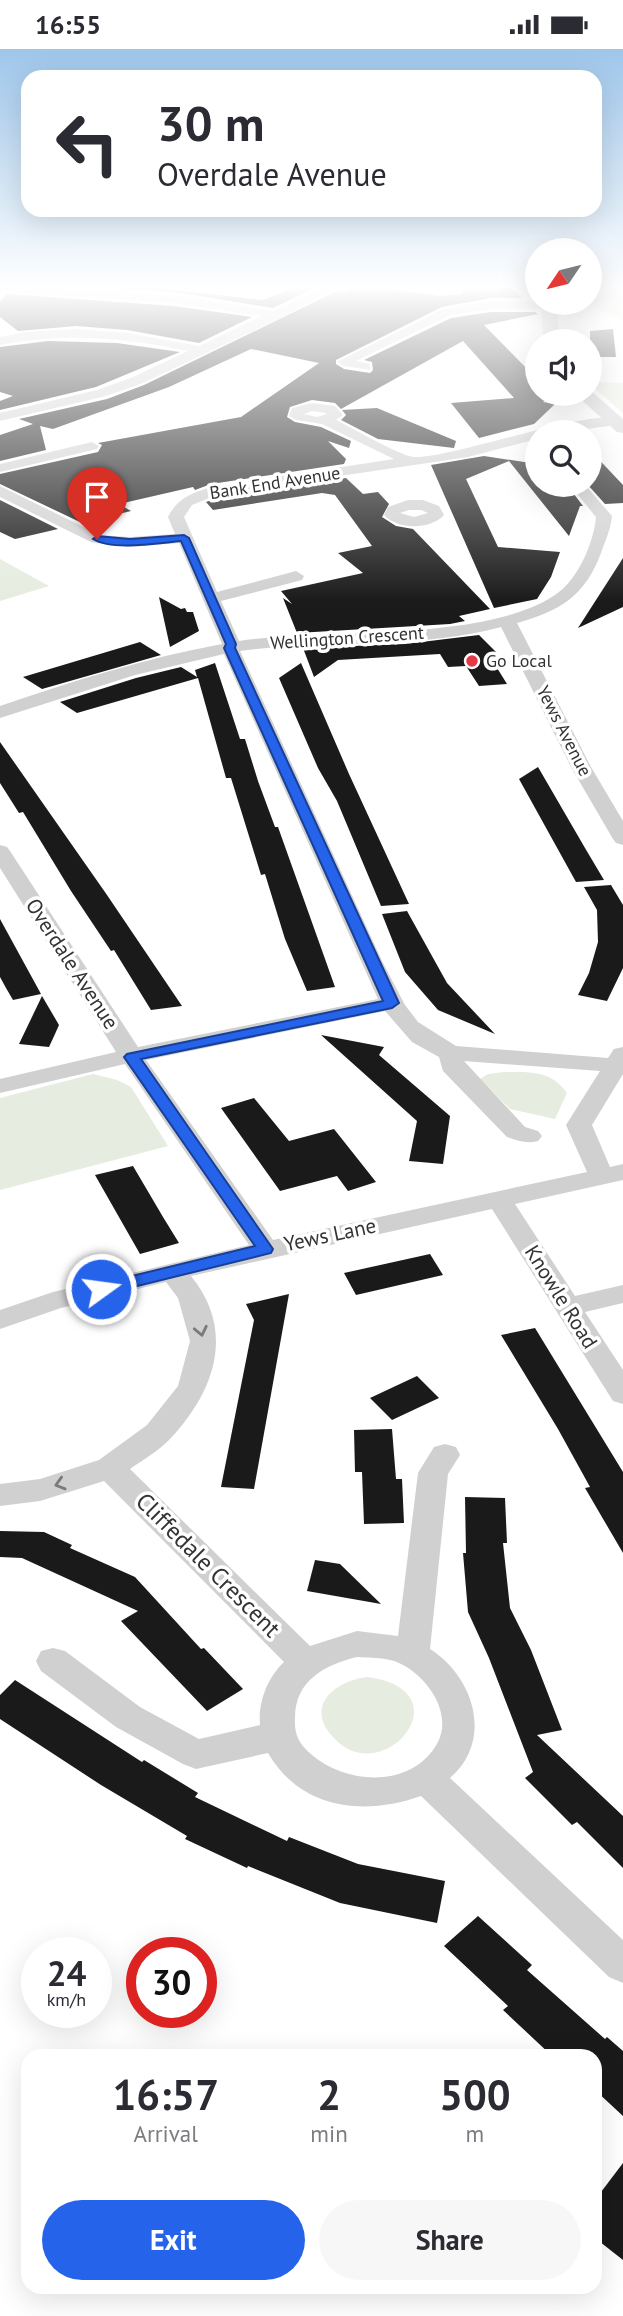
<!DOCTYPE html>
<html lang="en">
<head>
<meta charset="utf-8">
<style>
	:root { --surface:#fff; --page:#f7f7f7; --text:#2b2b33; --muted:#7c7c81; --accent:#2563eb }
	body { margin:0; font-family:"PT Sans",sans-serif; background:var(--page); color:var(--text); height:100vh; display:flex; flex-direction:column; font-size:26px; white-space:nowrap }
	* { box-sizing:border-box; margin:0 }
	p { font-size:23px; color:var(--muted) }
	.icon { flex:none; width:38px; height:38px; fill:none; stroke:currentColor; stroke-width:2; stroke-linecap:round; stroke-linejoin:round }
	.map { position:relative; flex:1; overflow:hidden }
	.panel { position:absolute; left:21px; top:2000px; width:581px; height:245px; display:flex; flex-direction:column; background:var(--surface); border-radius:21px; box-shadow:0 7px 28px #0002 }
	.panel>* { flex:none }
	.top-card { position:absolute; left:21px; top:21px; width:581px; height:147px; border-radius:21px; box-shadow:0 7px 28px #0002; background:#fff; color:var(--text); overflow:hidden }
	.needle { width:46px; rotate:235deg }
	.fabs { position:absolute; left:525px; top:189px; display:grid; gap:14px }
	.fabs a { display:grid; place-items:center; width:77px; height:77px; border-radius:50%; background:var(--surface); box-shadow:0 7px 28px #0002; font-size:35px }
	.speed { position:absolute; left:21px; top:1888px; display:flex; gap:14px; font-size:35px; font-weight:700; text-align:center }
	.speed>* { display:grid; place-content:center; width:91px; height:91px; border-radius:50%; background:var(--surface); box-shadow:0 7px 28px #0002; line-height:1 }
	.speed small { font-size:18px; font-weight:400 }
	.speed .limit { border:10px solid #d22; background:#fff; color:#111 }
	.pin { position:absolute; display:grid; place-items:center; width:60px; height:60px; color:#fff; margin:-72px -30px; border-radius:50% 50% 50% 0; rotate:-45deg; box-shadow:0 0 7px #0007 }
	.pin .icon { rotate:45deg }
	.me { position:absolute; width:77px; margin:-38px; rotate:76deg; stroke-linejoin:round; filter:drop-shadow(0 0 5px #0008) }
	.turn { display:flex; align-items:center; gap:24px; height:147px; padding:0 21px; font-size:32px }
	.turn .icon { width:91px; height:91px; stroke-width:2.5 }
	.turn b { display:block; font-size:49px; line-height:60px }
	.eta { display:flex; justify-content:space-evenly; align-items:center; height:119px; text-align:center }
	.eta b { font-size:42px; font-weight:600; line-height:49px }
	.action { display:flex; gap:14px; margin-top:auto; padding:14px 21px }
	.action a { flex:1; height:80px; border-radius:42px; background:var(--accent); color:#fff; font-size:28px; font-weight:600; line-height:80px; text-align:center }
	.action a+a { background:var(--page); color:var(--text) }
	.status { display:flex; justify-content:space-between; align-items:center; height:49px; padding:0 35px; background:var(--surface); direction:ltr }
	.status svg { height:19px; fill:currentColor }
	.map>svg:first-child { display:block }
	.green { fill:#e6ecdf }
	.building { fill:#1a1a1a }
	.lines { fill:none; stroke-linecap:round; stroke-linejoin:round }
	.minor { fill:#d0d0d0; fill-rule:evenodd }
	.tertiary { fill:#d0d0d0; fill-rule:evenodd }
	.oneway { stroke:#7a7a7a }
	.route { fill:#2563eb; stroke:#184099; stroke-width:2 }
	.poi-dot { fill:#e63946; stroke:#fff; stroke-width:2.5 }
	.labels { text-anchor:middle; stroke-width:7; stroke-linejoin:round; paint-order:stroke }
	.far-street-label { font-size:18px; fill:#333; stroke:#fff }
	.far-poi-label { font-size:18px; fill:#333; stroke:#fff; text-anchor:start }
	.street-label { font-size:21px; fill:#333; stroke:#fff }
	.near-street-label { font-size:24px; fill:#333; stroke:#fff }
</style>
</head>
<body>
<div class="status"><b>16:55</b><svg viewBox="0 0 49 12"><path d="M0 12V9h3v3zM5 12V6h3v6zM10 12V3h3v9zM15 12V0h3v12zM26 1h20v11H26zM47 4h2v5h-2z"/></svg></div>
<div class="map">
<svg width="623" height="2267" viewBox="0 0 623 2267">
	<rect width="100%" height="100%" fill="#fff"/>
	<g class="green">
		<path d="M590,236H623V271L583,254H590Z"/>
		<path d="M590,333L623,334V364L590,335Z"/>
		<path d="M0,510L49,537L0,552Z"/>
		<path d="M504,1023C530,1023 551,1021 567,1044L555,1070L510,1060L480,1030L488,1025Z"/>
		<path d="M93,1025L117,1031L131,1038L168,1097L0,1141V1049Z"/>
		<path d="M367,1628C468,1641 382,1744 333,1688C304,1657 335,1632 367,1628Z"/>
	</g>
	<g class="building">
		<path d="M70,236H128L263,251L301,236L317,238L273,259L174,243L69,237Z"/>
		<path d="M359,236L440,247L462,245L467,236H508L522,249H491L442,258L336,311V315L344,320L370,324L373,321L372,313L364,311L451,269L491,263H535L538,265L484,276L537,330V345H552L543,353L555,355L534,375L479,389L451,354L514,349L463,292L341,360L335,354L312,351L290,358L287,368L295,373L321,378L351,392L349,399L328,392L346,410L344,415L211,435L195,441L193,438L119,455L131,462L82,474L0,435V425L98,403L102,396L98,394L241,368L319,314L251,300L169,338L53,380L40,377L46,401L0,412V386L33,375L19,370L107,350L144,336L337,242L345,243Z"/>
		<path d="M7,245L174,257L252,268L199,294L127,281L76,277L18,282L0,268V252Z"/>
		<path d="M613,280L616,308H590V282Z"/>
		<path d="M48,292L117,294L180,303L96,338L0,361V352L13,347L0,343V298Z"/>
		<path d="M377,359L456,392L454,399L378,390L341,371L346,366L342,361Z"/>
		<path d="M590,401L623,436V454L605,455L588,436Z"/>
		<path d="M484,407L537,415V436H567L583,457H580L569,487L509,412L466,430L498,498L560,503L551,528L537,550L494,559L431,416Z"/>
		<path d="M346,429L363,445L378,443L389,455L382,468L396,477L413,480L490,560L459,567L465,572L450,575L297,584L283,549L292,555L281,542L363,524L338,504L372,497L335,446L322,444L213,461L206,453L220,448Z"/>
		<path d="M0,451L58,480L15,490L0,483Z"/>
		<path d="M623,509V558L578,579Z"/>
		<path d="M159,548L181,560L185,559L187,563H193L199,582L170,598Z"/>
		<path d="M479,586L506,613L494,614L507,635L479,637L466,617L448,618L440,605L338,611L314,628L303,599L405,595Z"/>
		<path d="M140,593L161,606L42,640L23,628Z"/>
		<path d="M215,614L240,690H245L258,732L275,778H278L335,938L307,942L285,890L265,825L261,826L231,729H226L198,629L77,664L60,653L136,629L181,618L197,628L195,621Z"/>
		<path d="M301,614L349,725L409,855L381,857L337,752L318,719L279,629Z"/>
		<path d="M0,693L107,846L182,957L151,961L114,901L111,902L71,842L23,763L19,764L0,734Z"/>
		<path d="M538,718L585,799L604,831L576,833L519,730Z"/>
		<path d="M611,836L623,856V919L607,952L578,946L589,924L598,893L597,861L584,838Z"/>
		<path d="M407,862L447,934L495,985L438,961L405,923L382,865Z"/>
		<path d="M0,870L41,945L13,951L6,939L0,928Z"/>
		<path d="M42,947L59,976L55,985L49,998L19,995Z"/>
		<path d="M321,986L384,998L379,1006L450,1067L443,1115L409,1112L417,1072Z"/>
		<path d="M254,1049L289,1092L334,1080L376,1133L348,1142L337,1127L280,1142L221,1059Z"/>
		<path d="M133,1117L163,1168L179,1194L140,1205L95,1126Z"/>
		<path d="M430,1205L443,1226L356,1246L344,1224Z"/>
		<path d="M289,1245L254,1440L221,1438L254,1271L246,1255Z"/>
		<path d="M535,1279L623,1423V1504L585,1439L590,1438L558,1380L501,1286Z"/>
		<path d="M417,1327L439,1349L392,1371L370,1349Z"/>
		<path d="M392,1380L396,1430H402L404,1474L364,1475L362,1423H355L354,1381Z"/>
		<path d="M465,1448L505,1449L507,1494H503L510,1559L531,1601L562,1681L537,1686L623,1767V1819L577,1773L572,1776L525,1729L533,1723L489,1609L468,1563L463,1504H466Z"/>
		<path d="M0,1482L44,1483L72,1496L70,1499L135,1528L201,1600L204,1599L243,1640L207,1662L121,1572L138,1562L22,1509L0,1508Z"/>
		<path d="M315,1511L340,1515L381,1555L307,1542Z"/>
		<path d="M15,1631L142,1713L144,1711L198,1744L195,1748L287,1792L289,1788L358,1815L445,1832L437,1874L340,1854L248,1817L247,1819L185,1790L187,1787L101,1736L0,1670V1646Z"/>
		<path d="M478,1867L532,1916L527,1921L605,1990L607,1988L623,2002V2067L595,2041V2007H552L503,1961L508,1957L444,1897Z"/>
		<path d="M623,2114V2211L595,2189V2151Z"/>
	</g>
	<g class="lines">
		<g class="minor">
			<path d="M0,236L174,246L273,262L327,236H342L280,269L143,334L106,347L0,372V364L97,341L133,328L188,302C125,289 64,283 0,296V288L25,283L76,280L127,284L199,297L261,267L174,254L0,242Z"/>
			<path d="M491,252H537L555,256L549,260H491L450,266L356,312L370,315V321L344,317L337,313L443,260Z"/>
			<path d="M312,354L335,357L343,366L336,371C351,378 400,407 414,408C453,410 603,354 623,372L616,376L563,383H537V390L468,408L219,445L192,456L184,468L217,543L296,522L304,527L302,531L221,552L239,592C324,579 492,594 559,543C579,528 594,492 596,468L570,436H585L612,467C611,480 605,492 601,504C585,547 560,562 517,574L591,718L623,772V796L616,794L613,790L571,718L501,578C417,601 327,590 240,602L382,912L405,956L418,973L456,997L608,1009L614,1000L623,998V1025L592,1076L610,1118L623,1115V1131L515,1155L575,1247L623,1236V1254L585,1263L623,1321V1355L613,1352L492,1160L191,1227C236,1282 215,1343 169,1391C158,1402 143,1411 130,1420L310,1597L357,1582L398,1587L418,1424L434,1398L445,1395L456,1398L460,1406L448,1425L430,1600C474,1628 494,1691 450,1729L623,1891V1934L609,1928L421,1747C365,1767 301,1761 268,1704L196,1720L183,1715L116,1678L41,1622L36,1612L41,1602L53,1599L65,1602L140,1658L199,1690L260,1676C258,1654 267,1629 284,1613L104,1432L40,1452L0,1457V1435L40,1430L99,1411L147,1376L178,1337L190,1292L178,1249L166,1233L61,1259L0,1280V1261L53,1243L249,1196L125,1015L0,1044V1030L116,1003L0,819V796L7,798L10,802L138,998L378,950L224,605L135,626L0,669V657C73,632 146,609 222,595L179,494L130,498L91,493L0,448V437L100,486L130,488L175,485L168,468C177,449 192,444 211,438L394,410L322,375L296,371L289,367L292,359ZM312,362L326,364L327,365L317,368L304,365ZM385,962L412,993L439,1008L443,1022L507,1088C518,1092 527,1095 538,1092L542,1087L538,1082L525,1078L464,1012L600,1022L566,1076L587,1123L273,1191L146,1011ZM357,1608C370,1609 387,1608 399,1614C426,1626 453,1663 438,1693C413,1740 347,1736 312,1706C299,1695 294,1686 295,1669C295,1632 324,1616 357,1608Z"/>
			<path d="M92,393L99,397L97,400L0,423V415Z"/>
			<path d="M408,451H423L439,457L444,466C430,481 398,481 384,466L388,458ZM409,461H421L428,464L414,468L400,464Z"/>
		</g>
		<g class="tertiary">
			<path d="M540,254H556L560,292H544Z"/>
			<path d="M590,341L623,370V384L617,383L575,345H590Z"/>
		</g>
	</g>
	<defs><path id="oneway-chevron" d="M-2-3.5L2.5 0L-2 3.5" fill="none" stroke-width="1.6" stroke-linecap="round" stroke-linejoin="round" transform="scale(1.75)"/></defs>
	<g class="oneway">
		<use href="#oneway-chevron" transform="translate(201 1282) rotate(78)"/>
		<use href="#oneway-chevron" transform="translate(60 1435) rotate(163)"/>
	</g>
	<linearGradient id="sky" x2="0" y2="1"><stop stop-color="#9ec6ea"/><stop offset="0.43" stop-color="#fff"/><stop offset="1" stop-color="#fff" stop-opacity="0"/></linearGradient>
	<rect width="623" height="553" fill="url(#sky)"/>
	<path class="route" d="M184,486L189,489L236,595L235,599L399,954L392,959L141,1010L273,1200L271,1204L101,1246L95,1244L92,1240L95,1236L255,1197L124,1008L127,1005L383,952L224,599L226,595L181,492C158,494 112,502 93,490L97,487L130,490Z"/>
	<circle class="poi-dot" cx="472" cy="612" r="7"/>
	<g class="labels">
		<g class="far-street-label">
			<text transform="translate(275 434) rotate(-9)" y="6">Bank End Avenue</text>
			<text transform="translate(347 589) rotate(-4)" y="6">Wellington Crescent</text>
			<text transform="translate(564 682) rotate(63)" y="6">Yews Avenue</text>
		</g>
		<g class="far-poi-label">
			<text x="486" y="618">Go Local</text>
		</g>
		<g class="street-label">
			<text transform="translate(72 915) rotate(57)" y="7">Overdale Avenue</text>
			<text transform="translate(330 1186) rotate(-12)" y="7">Yews Lane</text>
			<text transform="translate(561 1248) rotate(58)" y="7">Knowle Road</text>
		</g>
		<g class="near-street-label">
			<text transform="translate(208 1516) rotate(45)" y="8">Cliffedale Crescent</text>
		</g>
	</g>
</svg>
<div class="fabs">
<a><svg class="needle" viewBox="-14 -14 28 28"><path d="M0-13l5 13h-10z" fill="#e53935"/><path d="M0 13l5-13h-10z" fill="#7c7c81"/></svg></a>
<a><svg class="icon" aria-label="sound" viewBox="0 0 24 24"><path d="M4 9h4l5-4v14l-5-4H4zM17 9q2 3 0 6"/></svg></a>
<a><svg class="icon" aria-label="search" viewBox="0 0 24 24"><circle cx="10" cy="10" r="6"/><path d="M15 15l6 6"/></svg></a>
</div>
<div class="speed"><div>24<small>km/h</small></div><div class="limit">30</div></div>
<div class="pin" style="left:97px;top:490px;background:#d93025"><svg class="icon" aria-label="arrive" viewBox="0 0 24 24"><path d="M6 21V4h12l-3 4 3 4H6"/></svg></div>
<svg class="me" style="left:101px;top:1240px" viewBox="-20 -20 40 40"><circle r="17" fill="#2563eb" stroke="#fff" stroke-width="3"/><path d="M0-11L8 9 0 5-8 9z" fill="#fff"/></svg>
<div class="top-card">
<div class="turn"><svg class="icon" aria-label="left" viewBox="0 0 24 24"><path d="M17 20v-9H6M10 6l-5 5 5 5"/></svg><div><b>30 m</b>Overdale Avenue</div></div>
</div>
<section class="panel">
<div class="eta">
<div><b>16:57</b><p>Arrival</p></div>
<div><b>2</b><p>min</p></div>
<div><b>500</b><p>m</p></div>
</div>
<div class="action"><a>Exit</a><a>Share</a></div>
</section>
</div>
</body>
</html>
